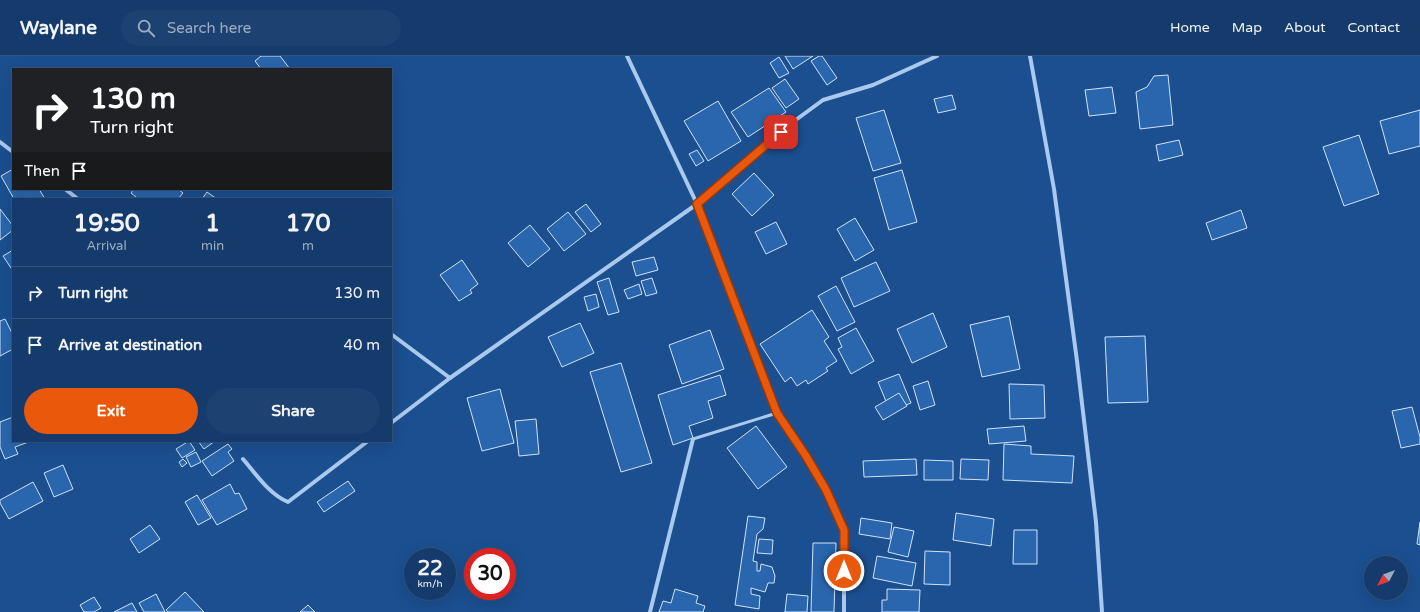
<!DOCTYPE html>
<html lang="en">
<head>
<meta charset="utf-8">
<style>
	:root { --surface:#143b6b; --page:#1d4271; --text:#f1f3f6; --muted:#9dadc1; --line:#33557e; --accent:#ea580c }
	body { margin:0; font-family:"Varela Round",sans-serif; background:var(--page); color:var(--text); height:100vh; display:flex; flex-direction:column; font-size:15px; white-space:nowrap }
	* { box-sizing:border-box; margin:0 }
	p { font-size:13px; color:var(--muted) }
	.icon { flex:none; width:22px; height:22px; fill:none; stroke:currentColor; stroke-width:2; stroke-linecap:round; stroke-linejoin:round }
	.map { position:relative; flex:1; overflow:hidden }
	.sheet { position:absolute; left:12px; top:142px; width:380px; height:244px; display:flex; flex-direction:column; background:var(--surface); border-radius:0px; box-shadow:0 4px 16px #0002,0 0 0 1px var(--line) }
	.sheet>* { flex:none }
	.hud { position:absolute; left:12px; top:12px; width:380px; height:122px; border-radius:0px; box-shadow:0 4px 16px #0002,0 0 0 1px var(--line); background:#202124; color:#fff; overflow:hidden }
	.needle { width:26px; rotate:229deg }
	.controls { position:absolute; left:1364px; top:500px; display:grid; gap:8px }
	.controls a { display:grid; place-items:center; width:44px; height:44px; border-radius:50%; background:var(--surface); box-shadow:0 4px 16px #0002,0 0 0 1px var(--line); font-size:20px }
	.speed { position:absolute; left:404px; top:492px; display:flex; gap:8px; font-size:20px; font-weight:700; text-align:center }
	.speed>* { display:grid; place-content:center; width:52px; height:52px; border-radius:50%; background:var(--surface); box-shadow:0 4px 16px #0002,0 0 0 1px var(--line); line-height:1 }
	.speed small { font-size:10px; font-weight:400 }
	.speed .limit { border:6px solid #d22; background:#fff; color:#111 }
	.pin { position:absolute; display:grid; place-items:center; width:34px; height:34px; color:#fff; margin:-17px; border-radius:8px; box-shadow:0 2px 6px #0006 }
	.me { position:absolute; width:44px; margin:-22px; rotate:0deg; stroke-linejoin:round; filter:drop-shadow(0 0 3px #0008) }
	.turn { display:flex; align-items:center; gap:14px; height:84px; padding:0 12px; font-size:18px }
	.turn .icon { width:52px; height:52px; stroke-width:2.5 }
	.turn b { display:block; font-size:28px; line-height:34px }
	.then { display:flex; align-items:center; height:38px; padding:0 12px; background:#0003; gap:8px; font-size:15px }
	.eta { display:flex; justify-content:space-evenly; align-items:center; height:68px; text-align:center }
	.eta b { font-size:24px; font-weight:800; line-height:28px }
	.cta { display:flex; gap:8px; margin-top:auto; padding:8px 12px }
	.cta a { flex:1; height:46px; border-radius:24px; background:var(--accent); color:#fff; font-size:16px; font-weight:800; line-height:46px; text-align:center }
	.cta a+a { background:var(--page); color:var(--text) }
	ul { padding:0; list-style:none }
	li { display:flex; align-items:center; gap:12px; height:52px; padding:0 12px; border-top:1px solid var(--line) }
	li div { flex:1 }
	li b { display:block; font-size:15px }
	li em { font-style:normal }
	header { display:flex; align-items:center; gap:24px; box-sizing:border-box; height:56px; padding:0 20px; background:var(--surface); border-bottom:1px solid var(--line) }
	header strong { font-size:19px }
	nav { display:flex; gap:22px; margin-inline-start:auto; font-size:14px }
	.search { width:280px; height:36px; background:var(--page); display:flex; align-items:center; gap:10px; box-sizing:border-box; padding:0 14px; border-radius:22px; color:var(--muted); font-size:15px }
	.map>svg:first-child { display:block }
	.building { fill:#2a66ad; stroke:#cfe3fa }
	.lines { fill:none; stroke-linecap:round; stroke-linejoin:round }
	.service { stroke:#a9c9ee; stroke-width:3 }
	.minor { stroke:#a9c9ee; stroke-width:4 }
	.route-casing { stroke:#983908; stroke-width:10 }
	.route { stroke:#ea580c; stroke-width:7 }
</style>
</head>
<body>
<header>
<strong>Waylane</strong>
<div class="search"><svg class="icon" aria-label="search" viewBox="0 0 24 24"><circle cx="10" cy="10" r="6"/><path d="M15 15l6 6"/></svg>Search here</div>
<nav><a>Home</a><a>Map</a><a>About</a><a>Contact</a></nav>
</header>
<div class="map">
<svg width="1420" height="556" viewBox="0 0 1420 556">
	<rect width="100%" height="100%" fill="#1b4f8f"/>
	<g class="building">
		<path d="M261,0H280L290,13H261L255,5Z"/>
		<path d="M785,0H813L793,13Z"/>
		<path d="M819,0H822L837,22L827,29L811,5Z"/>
		<path d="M779,1L789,17L779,22L770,7Z"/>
		<path d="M1168,19L1173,69L1140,73L1136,36L1147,31L1154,20Z"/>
		<path d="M785,23L799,43L786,52L772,32Z"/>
		<path d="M1112,31L1116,57L1089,60L1085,34Z"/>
		<path d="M769,32L786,56L748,81L731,56Z"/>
		<path d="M952,39L956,53L938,57L934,43Z"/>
		<path d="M718,45L741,85L708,105L684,65Z"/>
		<path d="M884,54L901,107L873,115L856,62Z"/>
		<path d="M1420,54V90L1389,98L1380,65Z"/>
		<path d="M1359,79L1379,138L1344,150L1323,91Z"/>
		<path d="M1179,84L1183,99L1159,105L1156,89Z"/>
		<path d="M697,94L704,105L696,110L689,98Z"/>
		<path d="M13,113V133H39L45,143H14L1,120Z"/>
		<path d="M902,114L917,166L889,174L874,122Z"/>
		<path d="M754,117L774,139L752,160L732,138Z"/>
		<path d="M134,133H178L183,137L178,143H134L136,141L131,137Z"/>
		<path d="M207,136L217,143H202Z"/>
		<path d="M586,148L601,168L591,176L575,156Z"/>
		<path d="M0,153L13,170V174L0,184Z"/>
		<path d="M1241,154L1247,172L1212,184L1206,167Z"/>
		<path d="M568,156L586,178L564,195L547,173Z"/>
		<path d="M855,162L874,194L855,205L837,173Z"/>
		<path d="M776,166L787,188L766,198L755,176Z"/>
		<path d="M530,169L550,193L528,211L508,187Z"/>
		<path d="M13,194V215L3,200Z"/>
		<path d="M654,201L658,214L636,220L632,206Z"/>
		<path d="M462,204L478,228L470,234L472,237L459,245L440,219Z"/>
		<path d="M876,206L890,235L854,251L841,222Z"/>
		<path d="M609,222L619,256L608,259L597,226Z"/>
		<path d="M652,222L657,237L646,240L641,225Z"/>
		<path d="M639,228L642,238L628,243L624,234Z"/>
		<path d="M836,230L855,266L837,275L818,240Z"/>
		<path d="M596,238L599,251L588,255L584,241Z"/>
		<path d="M812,254L829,281L824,285L837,305L826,312L828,315L808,328L806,324L797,330L791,321L785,326L760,288Z"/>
		<path d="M933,257L947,291L912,307L897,273Z"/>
		<path d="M1009,260L1020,313L982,321L970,269Z"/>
		<path d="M5,263L13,279V293L0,300V265Z"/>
		<path d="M580,267L594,297L562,311L548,281Z"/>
		<path d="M856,272L874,305L851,318L838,293L842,291L838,282Z"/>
		<path d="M710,274L724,313L682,328L669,289Z"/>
		<path d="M1145,280L1148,346L1108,347L1105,281Z"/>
		<path d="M621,307L652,407L621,416L590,316Z"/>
		<path d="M899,318L911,347L890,355L878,326Z"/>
		<path d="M720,319L726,339L708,345L713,362L689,370L693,382L673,389L658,339Z"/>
		<path d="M928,325L935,349L920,354L913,330Z"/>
		<path d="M1009,328L1044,329L1045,362L1010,363Z"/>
		<path d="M500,333L514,387L482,395L467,342Z"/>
		<path d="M899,337L907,350L883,364L875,351Z"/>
		<path d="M1412,351L1420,381V388L1401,392L1392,355Z"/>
		<path d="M13,361V385H31L15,391L18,398L5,403L0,391V366Z"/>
		<path d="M536,363L539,398L519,400L515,365Z"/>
		<path d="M756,370L787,411L758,433L727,392Z"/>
		<path d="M1024,370L1026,385L989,388L987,373Z"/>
		<path d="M189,385L195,394L182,402L176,393Z"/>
		<path d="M198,385H215L204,393Z"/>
		<path d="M228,388L232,393L228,396L234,405L212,420L202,405Z"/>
		<path d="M1004,388L1031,390V398L1074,400L1072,427L1003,424Z"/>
		<path d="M196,396L201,406L191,411L186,401Z"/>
		<path d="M183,403L187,407L182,411L179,406Z"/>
		<path d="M916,403L917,419L864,421L863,405Z"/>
		<path d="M961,403L989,404L988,424L960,423Z"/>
		<path d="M924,404L953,405V424H924Z"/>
		<path d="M63,409L73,433L54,441L44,417Z"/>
		<path d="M348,425L355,435L324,456L317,446Z"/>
		<path d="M33,426L43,445L9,463L0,447V444Z"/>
		<path d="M230,428L235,438L239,437L247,453L217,469L202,444Z"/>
		<path d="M197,439L211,462L198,469L185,446Z"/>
		<path d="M956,457L994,463L991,490L953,484Z"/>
		<path d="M748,460L765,462L763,473L757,478L753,505L757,506V515H760L761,508L772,511L775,520L774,527H768L765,536L751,532V538L760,540L759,553L735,549Z"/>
		<path d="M861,462L892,467L890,483L859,478Z"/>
		<path d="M1420,466V489L1417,488Z"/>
		<path d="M150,469L160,483L139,497L130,483Z"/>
		<path d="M894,471L914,475L908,501L888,496Z"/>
		<path d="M1014,474H1037V508H1013Z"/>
		<path d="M759,483L773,484L772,498L757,497Z"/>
		<path d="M813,487H836L834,556H811Z"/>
		<path d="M925,495L950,496V529L924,528Z"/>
		<path d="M877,500L916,507L912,530L873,522Z"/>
		<path d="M675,533L698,540L696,547L705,550L703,556H659L663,545L671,547Z"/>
		<path d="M887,533L920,534L919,556H882V544H887Z"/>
		<path d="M185,536L204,556H168L166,554Z"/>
		<path d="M156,538L165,556H144L139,547Z"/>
		<path d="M787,538L808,540L807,556H785Z"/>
		<path d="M94,541L101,552L94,556H84L80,549Z"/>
		<path d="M132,547L137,556H114Z"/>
		<path d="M308,549L315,556H300Z"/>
	</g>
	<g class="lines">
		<path class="service" d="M693,383L777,357"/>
		<g class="minor">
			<path d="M627,0L697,148L777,357L806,400L826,434L844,474V556"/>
			<path d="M1030,0L1054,133L1077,305L1096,466L1102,556"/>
			<path d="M0,86L13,96"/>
			<path d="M65,133L78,143"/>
			<path d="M391,278L450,322"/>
			<path d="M391,367L450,322L697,148L793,66L823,44L873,29L937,0"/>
			<path d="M243,403C256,418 269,438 288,446L368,385"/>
			<path d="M650,556L693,383"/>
		</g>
	</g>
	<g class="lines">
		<defs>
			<path id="route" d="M781,76L697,148L777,357L806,400L826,434L844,474V515"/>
		</defs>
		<use href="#route" class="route-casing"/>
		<use href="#route" class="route"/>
	</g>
</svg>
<div class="controls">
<a><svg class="needle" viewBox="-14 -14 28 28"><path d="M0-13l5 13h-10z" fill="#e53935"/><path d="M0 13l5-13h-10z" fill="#9dadc1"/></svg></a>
</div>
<div class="speed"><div>22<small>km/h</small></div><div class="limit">30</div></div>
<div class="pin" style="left:781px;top:76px;background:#d93025"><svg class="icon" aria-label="arrive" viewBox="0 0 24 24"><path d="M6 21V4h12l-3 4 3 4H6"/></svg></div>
<svg class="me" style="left:844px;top:515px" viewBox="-20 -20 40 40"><circle r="17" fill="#ea580c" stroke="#fff" stroke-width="3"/><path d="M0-11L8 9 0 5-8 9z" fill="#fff"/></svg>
<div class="hud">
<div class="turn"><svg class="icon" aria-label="right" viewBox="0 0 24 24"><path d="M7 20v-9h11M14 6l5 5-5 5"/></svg><div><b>130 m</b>Turn right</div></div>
<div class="then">Then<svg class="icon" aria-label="arrive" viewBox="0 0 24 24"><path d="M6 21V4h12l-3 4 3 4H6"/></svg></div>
</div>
<section class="sheet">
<div class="eta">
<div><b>19:50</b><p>Arrival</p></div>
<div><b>1</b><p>min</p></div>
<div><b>170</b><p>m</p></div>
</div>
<ul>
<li><svg class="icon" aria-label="right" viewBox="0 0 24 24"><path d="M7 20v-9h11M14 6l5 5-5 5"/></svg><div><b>Turn right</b></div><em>130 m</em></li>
<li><svg class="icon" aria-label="arrive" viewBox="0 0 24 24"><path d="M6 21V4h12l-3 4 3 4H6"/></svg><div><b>Arrive at destination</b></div><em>40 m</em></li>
</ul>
<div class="cta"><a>Exit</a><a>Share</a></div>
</section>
</div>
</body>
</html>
